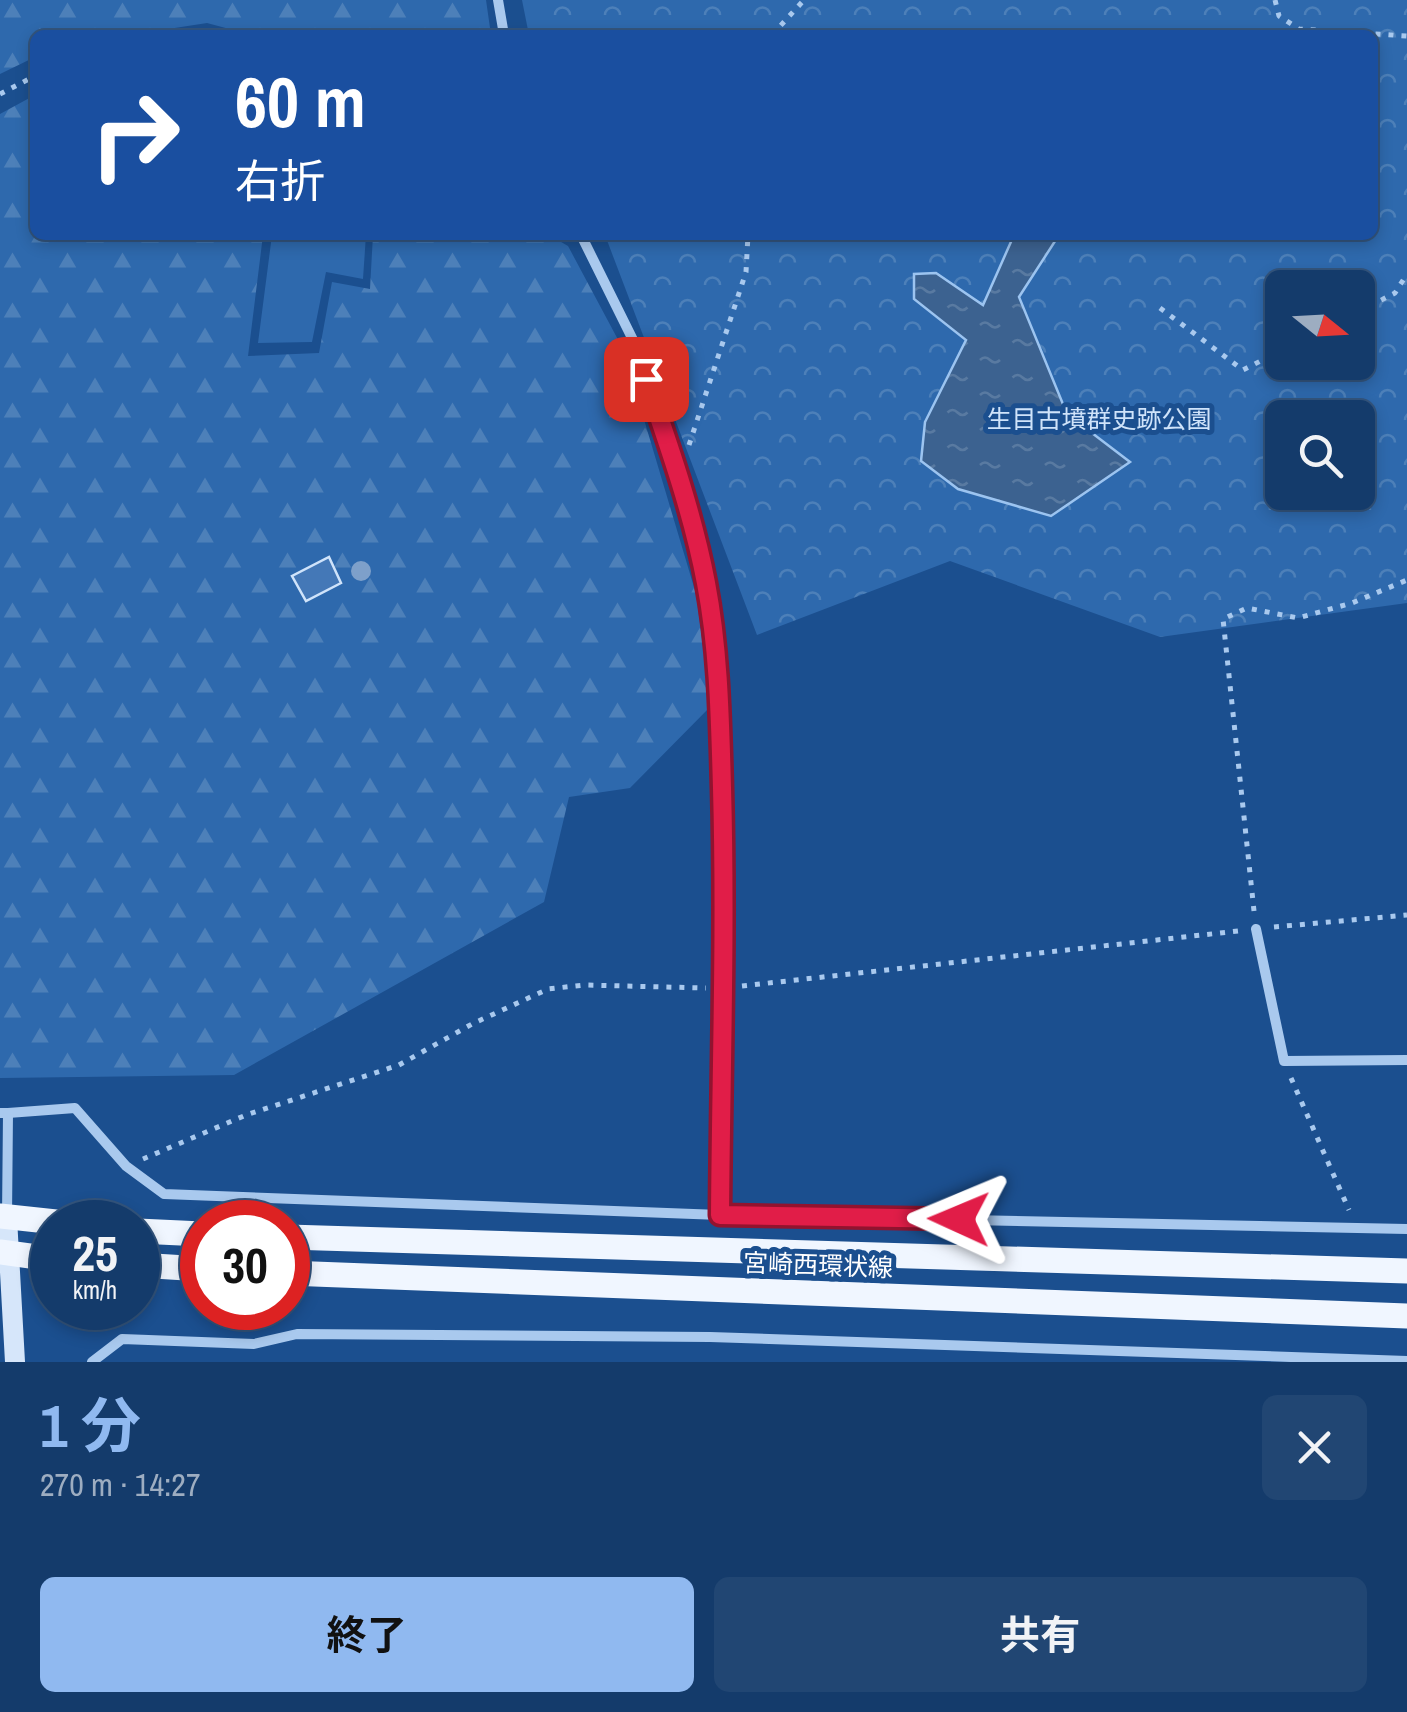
<!DOCTYPE html>
<html lang="ja">
<head>
<meta charset="utf-8">
<style>
	:root { --surface:#143b6b; --page:#214673; --text:#f1f3f6; --muted:#9dadc1; --line:#33557e; --accent:#90b9f0 }
	body { margin:0; font-family:"Archivo Narrow","Noto Sans JP",sans-serif; background:var(--page); color:var(--text); height:100vh; display:flex; flex-direction:column; font-size:38px; white-space:nowrap }
	* { box-sizing:border-box; margin:0 }
	p { font-size:32px; color:var(--muted) }
	.icon { flex:none; width:55px; height:55px; fill:none; stroke:currentColor; stroke-width:2; stroke-linecap:round; stroke-linejoin:round }
	.map { position:relative; height:1362px; overflow:hidden }
	.drawer { display:flex; flex-direction:column; background:var(--surface); flex:1 }
	.drawer>* { flex:none }
	.guide { position:absolute; left:30px; top:30px; width:1348px; height:210px; border-radius:15px; box-shadow:0 5px 15px #0003,0 0 0 2px var(--line); background:#1a4fa0; color:#fff; overflow:hidden }
	.needle { width:65px; rotate:108deg }
	.buttons { position:absolute; left:1265px; top:270px; display:grid; gap:20px }
	.buttons a { display:grid; place-items:center; width:110px; height:110px; border-radius:15px; background:var(--surface); box-shadow:0 5px 15px #0003,0 0 0 2px var(--line); font-size:50px }
	.speed { position:absolute; left:30px; top:1200px; display:flex; gap:20px; font-size:50px; font-weight:700; text-align:center }
	.speed>* { display:grid; place-content:center; width:130px; height:130px; border-radius:50%; background:var(--surface); box-shadow:0 5px 15px #0003,0 0 0 2px var(--line); line-height:1 }
	.speed small { font-size:25px; font-weight:400 }
	.speed .limit { border:15px solid #d22; background:#fff; color:#111 }
	.pin { position:absolute; display:grid; place-items:center; width:85px; height:85px; color:#fff; margin:-42px; border-radius:20px; box-shadow:0 5px 15px #0006 }
	.me { position:absolute; width:110px; margin:-55px; rotate:271deg; stroke-linejoin:round; filter:drop-shadow(0 0 8px #0008) }
	.turn { display:flex; align-items:center; gap:35px; height:210px; padding:0 40px; font-size:45px }
	.turn .icon { width:130px; height:130px; stroke-width:2.5 }
	.turn b { display:block; font-size:70px; line-height:85px }
	.round { display:grid; place-items:center; flex:none; width:105px; height:105px; border-radius:15px; background:var(--page) }
	.overview { display:flex; align-items:center; justify-content:space-between; height:170px; padding:0 40px }
	h1 { font-size:60px; font-weight:700; line-height:75px; color:var(--accent) }
	.cta { display:flex; gap:20px; margin-top:auto; padding:20px 40px }
	.cta a { flex:1; height:115px; border-radius:15px; background:var(--accent); color:#111; font-size:40px; font-weight:700; line-height:115px; text-align:center }
	.cta a+a { background:var(--page); color:var(--text) }
	.map>svg:first-child { display:block }
	.green { fill:#2e69ad }
	.forest { fill:url(#forest-firs) }
	.park { fill:url(#park-crowns); fill-rule:evenodd }
	.water { fill:url(#water-ripples); stroke:#9cc4f0; stroke-width:2.5 }
	.building { fill:#4478b7; stroke:#cfe3fa; stroke-width:2.5 }
	.lines { fill:none; stroke-linecap:round; stroke-linejoin:round }
	.path { stroke:#a9c9ee; stroke-width:5; stroke-dasharray:5 8; stroke-linecap:butt }
	.street { stroke:#a9c9ee; stroke-width:10 }
	.secondary { stroke:#d6e6fa; stroke-width:20 }
	.primary { stroke:#f0f6ff; stroke-width:25 }
	.tree { fill:#7ea0ca }
	.route-casing { stroke:#92132f; stroke-width:25 }
	.route { stroke:#e11d48; stroke-width:18 }
	.labels { text-anchor:middle; stroke-width:10; stroke-linejoin:round; paint-order:stroke }
	.park-label { font-size:25px; fill:#cfe3fa; stroke:#1b4f8f }
	.street-label { font-size:25px; fill:#fff; stroke:#1b4f8f }
</style>
</head>
<body>
<div class="map">
<svg width="1407" height="1362" viewBox="0 0 1407 1362">
	<defs>
		<pattern id="forest-firs" width="22" height="20" patternUnits="userSpaceOnUse" patternTransform="scale(2.5)"><rect width="22" height="20" fill="#2e69ad"/><path d="M5 1l3.5 6h-7zM16 11l3.5 6h-7z" fill="#4d80b9"/></pattern>
		<pattern id="park-crowns" width="20" height="18" patternUnits="userSpaceOnUse" patternTransform="scale(2.5)"><rect width="20" height="18" fill="#2e69ad"/><path d="M2 6a3 3 0 1 1 6 0M12 15a3 3 0 1 1 6 0" fill="none" stroke="#4d80b9"/></pattern>
		<pattern id="water-ripples" width="26" height="14" patternUnits="userSpaceOnUse" patternTransform="scale(2.5)"><rect width="26" height="14" fill="#3c6290"/><path d="M2 4q2-2 4 0t4 0M15 11q2-2 4 0t4 0" fill="none" stroke="#597aa1"/></pattern>
	</defs>
	<rect width="100%" height="100%" fill="#1b4f8f"/>
	<path class="green" d="M272,235H366L363,279L326,272L312,342L258,343Z"/>
	<g class="forest">
		<path d="M0,0H486L491,35H252L207,23L129,35H35V57L0,74Z"/>
		<path d="M35,95V235H263L248,356L319,353L332,282L370,289L373,235H549L568,246L623,349L696,594L711,706L630,788L569,797L544,902L234,1075L0,1078V114Z"/>
	</g>
	<path class="park" d="M522,0H1407V603L1160,637L950,561L757,635L605,235H1372V35H529ZM1282,288H1358V362H1282ZM1282,418H1358V492H1282Z"/>
	<path class="water" d="M1014,235H1059L1019,297L1067,414L1130,462L1051,516L958,489L921,461L925,422L966,340L914,299V274L936,273L983,305Z"/>
	<path class="building" d="M329,557L341,583L306,601L292,576Z"/>
	<g class="lines">
		<g class="path">
			<path d="M1275,0L1279,16L1299,29L1407,36"/>
			<path d="M772,35L804,0"/>
			<path d="M0,94L35,76"/>
			<path d="M1160,308L1243,370L1282,350"/>
			<path d="M1358,312L1395,293L1407,274"/>
			<path d="M689,445L746,272L748,235"/>
			<path d="M1254,911L1223,619L1247,608L1298,618L1352,603L1407,580"/>
			<path d="M1274,927L1407,915"/>
			<path d="M742,986L1238,931"/>
			<path d="M1291,1078L1349,1210"/>
			<path d="M143,1159L246,1115L399,1065L472,1024L548,989L584,985L706,988"/>
		</g>
		<g class="street">
			<path d="M498,0L504,35"/>
			<path d="M581,235L636,346L690,512L707,586L720,695L724,875L720,1215"/>
			<path d="M1256,929L1284,1061L1407,1060"/>
			<path d="M0,1113H8L7,1217"/>
			<path d="M8,1113L75,1108L126,1166L164,1194L720,1215L1407,1229"/>
			<path d="M92,1362L122,1339L254,1344L297,1334L710,1337L1407,1361"/>
		</g>
		<path class="secondary" d="M7,1218L15,1362"/>
		<g class="primary">
			<path d="M0,1216L56,1222"/>
			<path d="M138,1231L202,1234"/>
			<path d="M288,1237L1407,1271"/>
			<path d="M0,1252L52,1259"/>
			<path d="M138,1265L202,1269"/>
			<path d="M288,1273L1407,1316"/>
		</g>
	</g>
	<circle class="tree" cx="361" cy="571" r="10"/>
	<g class="lines">
		<defs>
			<path id="route" d="M646,379C669,446 693,514 706,583C719,651 720,720 722,788C726,930 721,1073 720,1215L959,1219"/>
		</defs>
		<use href="#route" class="route-casing"/>
		<use href="#route" class="route"/>
	</g>
	<g class="labels">
		<g class="park-label">
			<text x="1099" y="428">生目古墳群史跡公園</text>
		</g>
		<g class="street-label">
			<text transform="translate(818 1265) rotate(2)" y="9">宮崎西環状線</text>
		</g>
	</g>
</svg>
<div class="buttons">
<a><svg class="needle" viewBox="-14 -14 28 28"><path d="M0-13l5 13h-10z" fill="#e53935"/><path d="M0 13l5-13h-10z" fill="#9dadc1"/></svg></a>
<a><svg class="icon" aria-label="search" viewBox="0 0 24 24"><circle cx="10" cy="10" r="6"/><path d="M15 15l6 6"/></svg></a>
</div>
<div class="speed"><div>25<small>km/h</small></div><div class="limit">30</div></div>
<div class="pin" style="left:646px;top:379px;background:#d93025"><svg class="icon" aria-label="arrive" viewBox="0 0 24 24"><path d="M6 21V4h12l-3 4 3 4H6"/></svg></div>
<svg class="me" style="left:959px;top:1219px" viewBox="-20 -20 40 40"><path d="M0-17L14 15 0 8-14 15z" fill="#e11d48" stroke="#fff" stroke-width="4"/></svg>
<div class="guide">
<div class="turn"><svg class="icon" aria-label="right" viewBox="0 0 24 24"><path d="M7 20v-9h11M14 6l5 5-5 5"/></svg><div><b>60 m</b>右折</div></div>
</div>
</div>
<section class="drawer">
<div class="overview"><div><h1>1 分</h1><p>270 m · 14:27</p></div><a class="round"><svg class="icon" aria-label="close" viewBox="0 0 24 24"><path d="M6 6l12 12M18 6L6 18"/></svg></a></div>
<div class="cta"><a>終了</a><a>共有</a></div>
</section>
</body>
</html>
